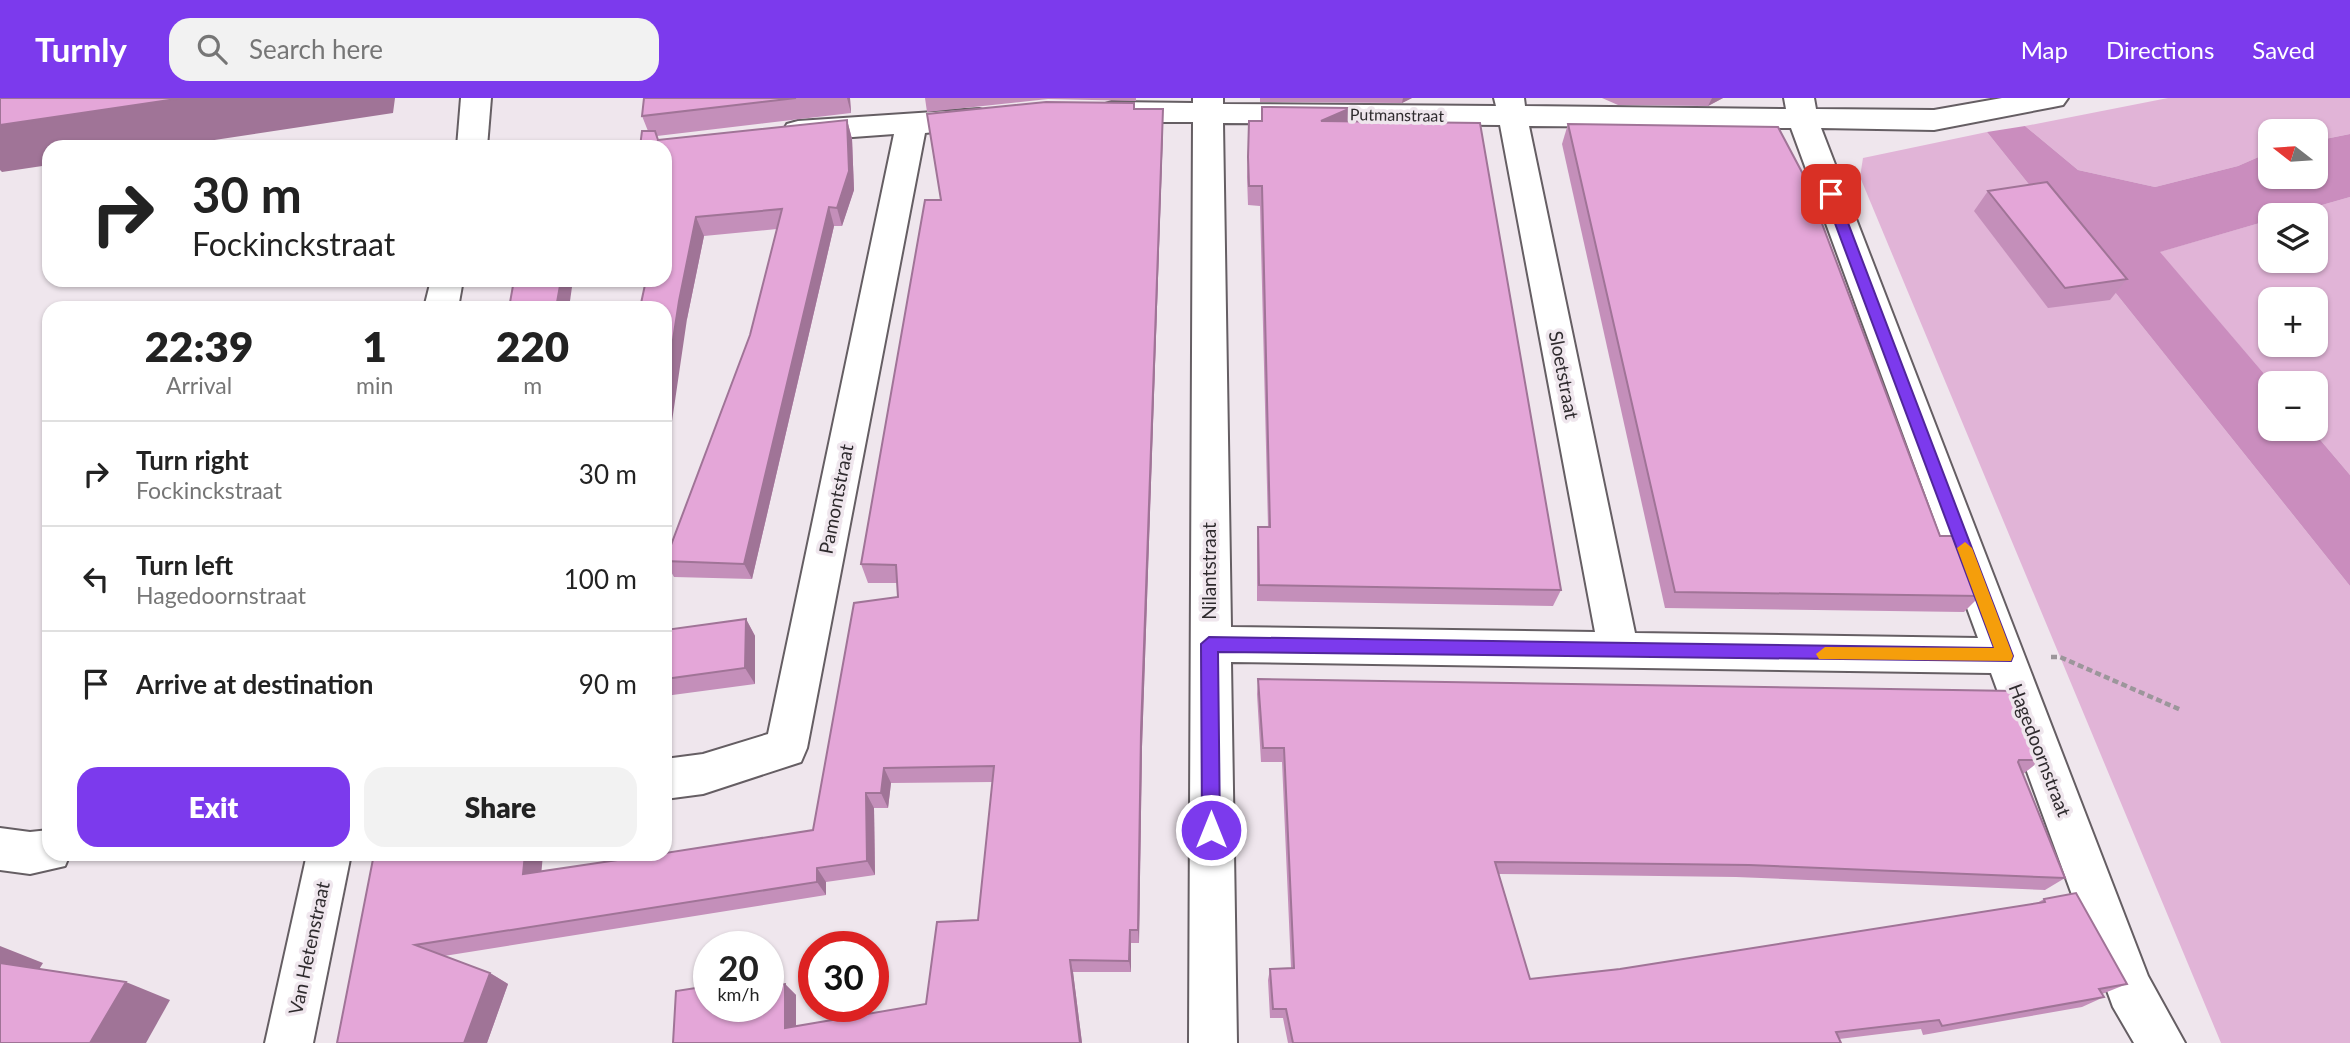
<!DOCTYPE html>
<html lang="en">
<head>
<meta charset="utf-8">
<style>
	:root { --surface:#fff; --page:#f2f2f2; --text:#222; --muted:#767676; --line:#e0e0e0; --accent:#7c3aed }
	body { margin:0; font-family:Lato,sans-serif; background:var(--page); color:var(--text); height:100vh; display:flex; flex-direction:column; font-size:26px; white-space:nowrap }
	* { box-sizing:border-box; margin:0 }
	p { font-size:23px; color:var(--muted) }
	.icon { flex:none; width:38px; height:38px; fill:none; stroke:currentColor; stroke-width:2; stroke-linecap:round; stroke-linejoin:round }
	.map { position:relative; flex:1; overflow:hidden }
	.panel { position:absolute; left:42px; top:203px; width:630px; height:560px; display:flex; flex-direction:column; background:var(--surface); border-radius:21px; box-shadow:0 2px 5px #0004 }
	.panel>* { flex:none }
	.hud { position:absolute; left:42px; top:42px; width:630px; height:147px; border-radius:21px; box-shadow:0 2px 5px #0004; background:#fff; color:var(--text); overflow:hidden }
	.needle { width:46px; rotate:287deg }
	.controls { position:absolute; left:2258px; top:21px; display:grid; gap:14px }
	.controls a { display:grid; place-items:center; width:70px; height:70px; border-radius:14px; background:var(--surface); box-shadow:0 2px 5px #0004; font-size:35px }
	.speed { position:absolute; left:693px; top:833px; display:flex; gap:14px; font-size:35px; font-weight:700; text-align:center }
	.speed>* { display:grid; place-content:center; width:91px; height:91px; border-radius:50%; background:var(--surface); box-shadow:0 2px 5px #0004; line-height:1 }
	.speed small { font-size:18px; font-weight:400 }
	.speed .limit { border:10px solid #d22; background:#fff; color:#111 }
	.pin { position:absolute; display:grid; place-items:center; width:60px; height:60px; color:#fff; margin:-30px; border-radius:14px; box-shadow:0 4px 10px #0006 }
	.me { position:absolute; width:77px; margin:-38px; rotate:0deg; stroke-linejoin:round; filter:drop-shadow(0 0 5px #0008) }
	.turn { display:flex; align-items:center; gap:24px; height:147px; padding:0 35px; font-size:32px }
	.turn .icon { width:91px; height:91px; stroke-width:2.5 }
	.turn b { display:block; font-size:49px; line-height:60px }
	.eta { display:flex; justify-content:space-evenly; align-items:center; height:119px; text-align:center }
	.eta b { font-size:42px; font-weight:800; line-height:49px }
	.primary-button { display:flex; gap:14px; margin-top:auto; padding:14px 35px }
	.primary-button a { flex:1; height:80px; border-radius:21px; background:var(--accent); color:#fff; font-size:28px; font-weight:800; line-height:80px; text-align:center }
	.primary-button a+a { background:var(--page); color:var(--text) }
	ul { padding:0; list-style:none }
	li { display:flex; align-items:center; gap:21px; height:105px; padding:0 35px; border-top:2px solid var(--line) }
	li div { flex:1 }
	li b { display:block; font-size:26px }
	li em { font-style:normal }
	header { display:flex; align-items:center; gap:42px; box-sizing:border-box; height:98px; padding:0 35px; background:var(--accent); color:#fff }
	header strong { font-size:33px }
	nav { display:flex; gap:38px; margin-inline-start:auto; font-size:24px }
	.search { width:490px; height:63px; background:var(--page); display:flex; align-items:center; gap:18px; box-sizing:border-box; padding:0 24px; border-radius:21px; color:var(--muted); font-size:26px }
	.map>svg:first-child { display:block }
	.green { fill:#e1b4d7; fill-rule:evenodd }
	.forest { fill:#ca8dbe }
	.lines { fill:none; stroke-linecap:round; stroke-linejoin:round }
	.minor-casing { stroke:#655e63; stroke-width:4 }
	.path { stroke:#9c969b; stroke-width:4.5; stroke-dasharray:6 3.5; stroke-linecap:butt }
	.minor { fill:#fff; fill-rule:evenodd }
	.wall { fill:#c48fba }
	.shaded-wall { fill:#a07497 }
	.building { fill:#e4a6d8; stroke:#a07497; stroke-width:2 }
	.route { fill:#7c3aed; stroke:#51269a; stroke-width:2 }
	.slow { fill:#f59e0b }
	.labels { text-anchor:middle; stroke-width:7; stroke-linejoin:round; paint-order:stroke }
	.far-street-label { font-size:16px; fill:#2f2b2e; stroke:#efe6ed }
	.street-label { font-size:19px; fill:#2f2b2e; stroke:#efe6ed }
</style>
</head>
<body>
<header>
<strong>Turnly</strong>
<div class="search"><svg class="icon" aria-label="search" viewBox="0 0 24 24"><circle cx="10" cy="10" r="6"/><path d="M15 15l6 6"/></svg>Search here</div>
<nav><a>Map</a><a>Directions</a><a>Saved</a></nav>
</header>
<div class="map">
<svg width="2350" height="945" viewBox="0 0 2350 945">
	<rect width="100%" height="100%" fill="#efe6ed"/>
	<g class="green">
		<path d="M2168,0H2350V36L2315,43V33H2270V54L2238,68L2155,89L2078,72L2025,28Z"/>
		<path d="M1987,34L2350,488V945H2221L1860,79L1863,60Z"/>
		<path d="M2350,99V377L2311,331H2315V285H2272L2159,154L2270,122V163H2315V117H2287ZM2270,201H2315V247H2270Z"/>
	</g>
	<path class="forest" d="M2025,28L2078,72L2155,89L2238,68L2270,54V79H2315V43L2350,36V99L2287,117H2270V122L2160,154L2272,285L2270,331H2311L2350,377V488L1987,34Z"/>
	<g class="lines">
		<defs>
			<g id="minor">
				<path d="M461,0H491L487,49H457Z"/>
				<path d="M1193,0H1223V6L1496,8L1494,0H1524L1525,8L1786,11L1784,0H1814L1816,11L1934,12L2002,0H2068L2063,7L2053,9L1934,32L1821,30L2148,878L2185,945H2134L2113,909L1991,575L1231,564L1237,945H1189L1193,24H1112L1102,21L1097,14L1102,7L1112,4L1193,5ZM1223,25L1500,27L1595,534L1231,529ZM1529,28L1791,30L1978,540L1635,535Z"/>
				<path d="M979,11L989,14L994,21L989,28L925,35L807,650L801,664L703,696L665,701V661L703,656L768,636L894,36L798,43L787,40L783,33L787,26L798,23Z"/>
				<path d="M431,182H463L458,210H424Z"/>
				<path d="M0,730L30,734L49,732V756H70L65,768L30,776L0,772Z"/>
				<path d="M307,756H351L313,945H265Z"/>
			</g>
		</defs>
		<use href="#minor" class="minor-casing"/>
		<path class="path" d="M2051,559H2060L2181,612"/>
		<use href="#minor" class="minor"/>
	</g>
	<g class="wall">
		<path d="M644,0H850L851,15L657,38L658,42L847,22L852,41L854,92L842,128H834L752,481L674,479L665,463L750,237L777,131L704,138L687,221L665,182L648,33L642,18Z"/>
		<path d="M925,0H1136V3L1048,1L927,14Z"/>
		<path d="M1260,0H1412L1402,5L1260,4Z"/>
		<path d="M1602,0H1723L1708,8L1618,7Z"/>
		<path d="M1262,9L1351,10L1349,24L1561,492L1553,508L1257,503V445L1258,429H1268L1260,108L1248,107L1247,79L1249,23H1261Z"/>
		<path d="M1135,11H1163V33L1142,649L1139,845H1131V874H1073L1082,945H673L709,908L785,886L796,897V928L926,906L978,822L993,684L891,685L888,710H874L875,777L826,784V797L444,858L490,875L508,886L487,945H337L374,756L541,774L813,732L898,499L897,485H868L861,466L941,102Z"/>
		<path d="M1568,26L1940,438L1980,498L1964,514L1665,510L1562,46Z"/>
		<path d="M1988,93L2127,181L2110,202L2048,210L1974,113Z"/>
		<path d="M746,521L755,538V586L665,598V532Z"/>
		<path d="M1258,581L2041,662L2023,676L2065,780L2045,792L1736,779L1499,776L1530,881L1620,871L2037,805L2044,801L2127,886L2102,896L2104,899L2082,909L1923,937L1921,931L1839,941L1841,945H1288L1283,920H1270L1268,882L1270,871L1291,870L1282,664H1261L1257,596Z"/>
	</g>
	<g class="shaded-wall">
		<path d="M183,0H395L393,15L168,49H49V67L2,74L0,72V27Z"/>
		<path d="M847,0H850L851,15Z"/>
		<path d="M1403,0H1412L1402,5Z"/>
		<path d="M1712,0H1723L1708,8Z"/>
		<path d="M1351,10L1349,29L1321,23Z"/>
		<path d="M1163,11V33L1142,649L1139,845L1138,832L1141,633Z"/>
		<path d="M847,22L852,41L854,92L842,128L837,110Z"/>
		<path d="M829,109L834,128L752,481L744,466Z"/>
		<path d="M696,119L704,138L687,221L665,371V294L679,203Z"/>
		<path d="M561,182H573L569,210H556Z"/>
		<path d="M746,521L755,538V586L745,570Z"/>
		<path d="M884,670L891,685L888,710L881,695Z"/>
		<path d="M866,695L874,710L875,777L867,763Z"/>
		<path d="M525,756H543L540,790L523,776Z"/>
		<path d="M817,770L826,784V797L817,784Z"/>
		<path d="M1130,832L1131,845V874L1129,863Z"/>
		<path d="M0,848L43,865L33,881L0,868Z"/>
		<path d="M1070,862L1073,874L1082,945H1080Z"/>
		<path d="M490,875L508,886L487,945H464Z"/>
		<path d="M126,884L170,902L146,945H90Z"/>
		<path d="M785,886L796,897V940L785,930Z"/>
	</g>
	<g class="building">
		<path d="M0,0H183L0,27Z"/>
		<path d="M644,0H796L642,18Z"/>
		<path d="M1046,4L1134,5V11H1163L1141,633L1138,832H1130L1129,863L1070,862L1080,945H673L676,893L709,888V908H768V888L785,886V930L926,906L937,824L978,822L994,668L884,670L881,695H866L867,763L817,770V784L415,847L490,875L464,945H337L374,756H525L523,776L658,756H665V755L813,732L854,505L898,499L896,467L861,466L925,102H941L927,16Z"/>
		<path d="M1262,9L1351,10L1321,23L1480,25L1561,492L1259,487L1258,429H1270L1262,88H1249L1248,59L1249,23H1262Z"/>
		<path d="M847,22L849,73L837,110L829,109L744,466L665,463L750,237L782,111L696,119L679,203L665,294V210H640L646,182H665V49H640L642,33H655L658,42Z"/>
		<path d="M1568,26L1778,29L1804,78L1940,438H1955L1980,498L1675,494Z"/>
		<path d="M2047,84L2127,181L2065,190L1988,93Z"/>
		<path d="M514,182H561L556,210H509Z"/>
		<path d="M746,521L745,570L665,581V532Z"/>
		<path d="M1258,581L2016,593L2041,662H2019L2018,664L2065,780L1749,767L1495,764L1530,881L1620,871L2045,804L2044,801L2076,795L2127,886L2099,891L2104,899L1942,928L1939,922L1836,934L1841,945H1293L1286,911H1273L1270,871L1294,870L1284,650H1263Z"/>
		<path d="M0,865L126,884L90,945H0Z"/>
	</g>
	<path class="route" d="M1831,92L1837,96L2013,558L2011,563L1218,554L1220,732L1217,738L1211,741L1205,738L1202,732L1201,546L1209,539L1994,550L1824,96Z"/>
	<path class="slow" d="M1965,444L1972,450L2013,558L2011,563L1819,561L1816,556L1825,549L1994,550L1957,450Z"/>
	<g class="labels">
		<g class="far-street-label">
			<text transform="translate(1397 17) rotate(1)" y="6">Putmanstraat</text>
		</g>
		<g class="street-label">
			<text transform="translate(1564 277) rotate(79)" y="7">Sloetstraat</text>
			<text transform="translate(836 401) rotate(-79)" y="7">Pamontstraat</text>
			<text transform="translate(1209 473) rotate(-90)" y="7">Nilantstraat</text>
			<text transform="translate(2040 652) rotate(69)" y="7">Hagedoornstraat</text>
			<text transform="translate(309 850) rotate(-78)" y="7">Van Hetenstraat</text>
		</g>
	</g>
</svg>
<div class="controls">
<a><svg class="needle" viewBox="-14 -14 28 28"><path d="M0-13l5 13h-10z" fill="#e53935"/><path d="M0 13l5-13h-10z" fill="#767676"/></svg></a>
<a><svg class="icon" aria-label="layers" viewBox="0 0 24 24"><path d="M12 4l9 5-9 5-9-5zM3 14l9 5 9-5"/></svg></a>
<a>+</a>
<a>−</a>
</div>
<div class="speed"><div>20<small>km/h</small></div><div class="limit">30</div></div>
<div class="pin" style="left:1831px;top:96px;background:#d93025"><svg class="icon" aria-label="arrive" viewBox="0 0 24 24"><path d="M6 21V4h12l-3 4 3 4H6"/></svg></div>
<svg class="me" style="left:1211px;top:732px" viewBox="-20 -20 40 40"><circle r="17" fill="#7c3aed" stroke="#fff" stroke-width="3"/><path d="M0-11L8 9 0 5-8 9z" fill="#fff"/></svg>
<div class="hud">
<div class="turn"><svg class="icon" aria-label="right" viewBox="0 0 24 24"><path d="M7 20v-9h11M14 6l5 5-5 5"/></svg><div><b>30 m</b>Fockinckstraat</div></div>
</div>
<section class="panel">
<div class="eta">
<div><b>22:39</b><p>Arrival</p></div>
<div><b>1</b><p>min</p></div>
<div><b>220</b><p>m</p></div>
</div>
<ul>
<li><svg class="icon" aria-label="right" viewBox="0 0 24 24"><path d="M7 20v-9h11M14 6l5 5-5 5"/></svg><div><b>Turn right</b><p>Fockinckstraat</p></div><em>30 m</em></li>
<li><svg class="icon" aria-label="left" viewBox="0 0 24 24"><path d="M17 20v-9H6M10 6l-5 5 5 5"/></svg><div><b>Turn left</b><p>Hagedoornstraat</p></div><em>100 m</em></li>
<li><svg class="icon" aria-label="arrive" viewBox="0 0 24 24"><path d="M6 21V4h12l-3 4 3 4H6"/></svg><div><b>Arrive at destination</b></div><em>90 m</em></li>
</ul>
<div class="primary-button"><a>Exit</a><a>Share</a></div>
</section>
</div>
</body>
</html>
